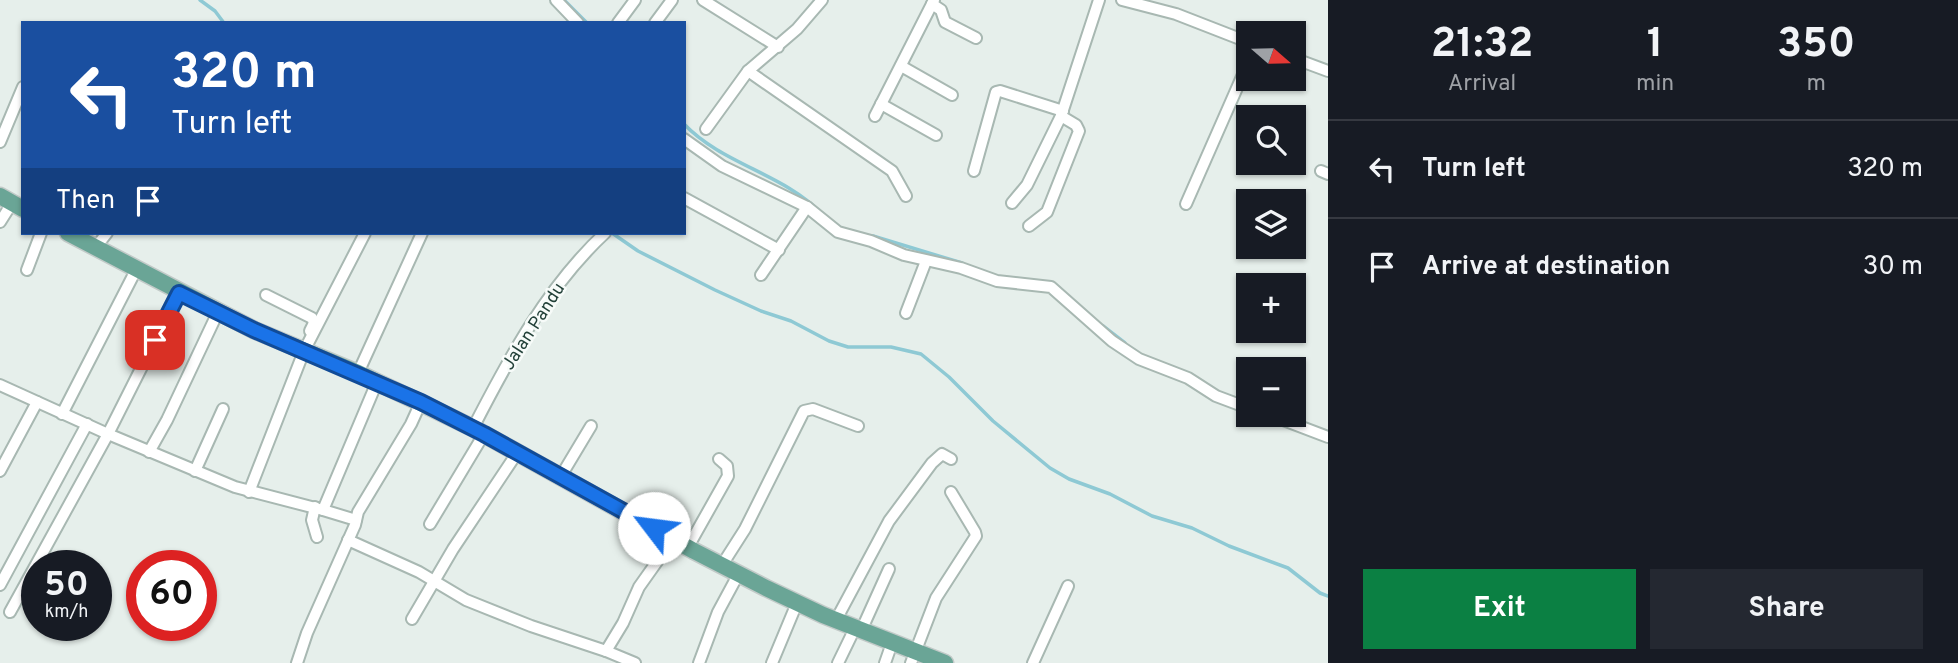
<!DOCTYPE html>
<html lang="en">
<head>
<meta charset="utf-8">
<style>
	:root { --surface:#171b24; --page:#242831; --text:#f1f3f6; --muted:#9ea1a6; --line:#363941; --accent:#0b8043 }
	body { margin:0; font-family:Overpass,sans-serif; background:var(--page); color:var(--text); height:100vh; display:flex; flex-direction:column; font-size:26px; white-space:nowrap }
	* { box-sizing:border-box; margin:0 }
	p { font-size:23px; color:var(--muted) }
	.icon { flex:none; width:38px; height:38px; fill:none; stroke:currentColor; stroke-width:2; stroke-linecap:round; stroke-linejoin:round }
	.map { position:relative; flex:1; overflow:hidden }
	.sheet { display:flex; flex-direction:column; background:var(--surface); width:630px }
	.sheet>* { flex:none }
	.hud { position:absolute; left:21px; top:21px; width:665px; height:214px; border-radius:0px; box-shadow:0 2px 5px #0004; background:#1a4fa0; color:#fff; overflow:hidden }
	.needle { width:46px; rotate:110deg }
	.tools { position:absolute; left:1236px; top:21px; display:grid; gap:14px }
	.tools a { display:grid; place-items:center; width:70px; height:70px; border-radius:0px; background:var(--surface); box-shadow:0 2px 5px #0004; font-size:35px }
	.speed { position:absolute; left:21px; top:550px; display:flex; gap:14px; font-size:35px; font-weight:700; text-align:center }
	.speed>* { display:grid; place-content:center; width:91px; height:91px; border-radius:50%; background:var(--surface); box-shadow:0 2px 5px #0004; line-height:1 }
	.speed small { font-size:18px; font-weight:400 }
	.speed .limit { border:10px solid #d22; background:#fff; color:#111 }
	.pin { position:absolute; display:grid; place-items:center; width:60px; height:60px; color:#fff; margin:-30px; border-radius:14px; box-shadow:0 4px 10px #0006 }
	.me { position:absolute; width:77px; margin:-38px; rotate:300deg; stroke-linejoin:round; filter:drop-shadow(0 0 5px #0008) }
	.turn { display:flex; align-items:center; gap:24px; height:147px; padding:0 35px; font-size:32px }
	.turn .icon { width:91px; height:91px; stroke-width:2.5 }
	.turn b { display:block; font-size:49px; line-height:60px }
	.then { display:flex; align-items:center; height:66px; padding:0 35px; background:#0003; gap:14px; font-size:26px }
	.eta { display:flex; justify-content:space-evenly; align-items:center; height:119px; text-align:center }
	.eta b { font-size:42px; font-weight:700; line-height:49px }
	.button { display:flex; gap:14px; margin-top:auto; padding:14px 35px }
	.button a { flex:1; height:80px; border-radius:0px; background:var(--accent); color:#fff; font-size:28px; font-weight:700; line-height:80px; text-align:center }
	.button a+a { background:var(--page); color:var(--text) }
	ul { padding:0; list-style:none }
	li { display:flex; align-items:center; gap:21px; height:98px; padding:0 35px; border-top:2px solid var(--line) }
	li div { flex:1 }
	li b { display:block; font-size:26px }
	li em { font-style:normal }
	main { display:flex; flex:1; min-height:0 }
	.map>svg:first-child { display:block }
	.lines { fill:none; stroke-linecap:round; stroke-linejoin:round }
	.stream { stroke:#8ec9d4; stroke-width:3.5 }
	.minor-casing { stroke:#a8b8b2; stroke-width:14 }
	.primary-casing { stroke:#c2cac8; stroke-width:19 }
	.minor { stroke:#fff; stroke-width:10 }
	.primary { stroke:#6aa596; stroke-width:16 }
	.route-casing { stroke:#114b97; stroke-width:18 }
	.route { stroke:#1a73e8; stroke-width:12 }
	.labels { text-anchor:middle; stroke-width:5; stroke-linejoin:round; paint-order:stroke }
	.street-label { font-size:18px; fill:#24423a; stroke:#f7fbf9 }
</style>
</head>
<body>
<main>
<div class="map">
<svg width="1328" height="663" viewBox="0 0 1328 663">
	<rect width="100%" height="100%" fill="#e6efeb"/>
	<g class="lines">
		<g class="stream">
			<path d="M200,0L215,11L224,23"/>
			<path d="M564,0L587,23"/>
			<path d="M684,124C722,164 784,174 821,213"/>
			<path d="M612,233L638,251L715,290L761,311L791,321L829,341L848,347H891L921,354L949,377L993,421L1050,468L1069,479L1110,494L1152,516L1192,528L1229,546L1288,568L1320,593L1328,596"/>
			<path d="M873,236L962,263"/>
			<path d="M1103,326L1125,343"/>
		</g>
		<defs>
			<g id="minor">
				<path d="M556,0L578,23"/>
				<path d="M703,0L778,47"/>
				<path d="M1122,0L1176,14L1248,42"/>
				<path d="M932,4L941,10L945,22L976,38"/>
				<path d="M618,23L635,0"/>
				<path d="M655,23L672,0"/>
				<path d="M1293,58L1328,71"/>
				<path d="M901,66L952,95"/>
				<path d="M748,71L892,171L906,196"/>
				<path d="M881,104L936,135"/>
				<path d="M875,116L934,0"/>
				<path d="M706,129L748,71L797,29L822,0"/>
				<path d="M684,139L722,166L807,207L838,232L871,241L904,255L961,268L997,281L1051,287L1112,341L1139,359L1188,378L1216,396L1248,408"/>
				<path d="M0,142L23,87"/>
				<path d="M974,171L996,92L1000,91L1063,111"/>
				<path d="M1321,171L1328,174"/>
				<path d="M684,198L779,250"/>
				<path d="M1012,203L1027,185L1061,116L1099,0"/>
				<path d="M1186,204L1248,63"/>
				<path d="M0,222L12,203"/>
				<path d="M1029,226L1047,212L1079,131L1076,125L1061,116"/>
				<path d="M96,247L107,233"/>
				<path d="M27,270L41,233"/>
				<path d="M761,275L807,207"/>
				<path d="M266,295L312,318L314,323L310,331"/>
				<path d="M906,313L926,261"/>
				<path d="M358,373L422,233"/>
				<path d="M0,385L108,434L235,487L323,510"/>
				<path d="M62,414L136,270"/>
				<path d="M1270,415L1328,437"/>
				<path d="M473,428C509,358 547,287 605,233"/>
				<path d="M149,452L167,420L218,312"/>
				<path d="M0,471L37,402"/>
				<path d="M195,471L223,409"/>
				<path d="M561,476L591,426"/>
				<path d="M249,492L304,351L365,233"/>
				<path d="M315,507L312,520L317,537"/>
				<path d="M356,520L323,510L377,382"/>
				<path d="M430,524L484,434"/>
				<path d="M348,540L419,572L466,600L531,626L606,651"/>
				<path d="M688,547L728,476L727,466L719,459"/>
				<path d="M722,565L745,529L804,411L813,409L858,426"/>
				<path d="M0,585L87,424"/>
				<path d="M10,612L108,434L179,293"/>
				<path d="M412,619L453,549L517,453"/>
				<path d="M836,620L889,521L932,463L942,454L951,459"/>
				<path d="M861,631L889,569"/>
				<path d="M297,663L307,633L355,525L358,512L411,424L421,402"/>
				<path d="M635,663L606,651L623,623L639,587L673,539"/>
				<path d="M699,663L718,612L739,573"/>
				<path d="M772,663L797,603"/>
				<path d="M838,663L855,628"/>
				<path d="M885,663L892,643"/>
				<path d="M911,663L936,598L976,536L975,532L951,492"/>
				<path d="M1033,663L1068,586"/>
			</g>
			<g id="primary">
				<path d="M0,196L23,209"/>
				<path d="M68,233L254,330L358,373L473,428L694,551L766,588L823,615L945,663"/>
			</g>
		</defs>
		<use href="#minor" class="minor-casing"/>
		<use href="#primary" class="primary-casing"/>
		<use href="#minor" class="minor"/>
		<use href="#primary" class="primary"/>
	</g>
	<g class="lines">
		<defs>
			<path id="route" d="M155,340L179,293L254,330L421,402L484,434L654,528"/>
		</defs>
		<use href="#route" class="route-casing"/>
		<use href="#route" class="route"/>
	</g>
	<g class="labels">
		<g class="street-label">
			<text transform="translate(533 326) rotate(-57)" y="6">Jalan Pandu</text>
		</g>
	</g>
</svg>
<div class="tools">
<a><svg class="needle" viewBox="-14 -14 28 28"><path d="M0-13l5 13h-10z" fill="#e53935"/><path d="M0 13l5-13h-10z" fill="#9ea1a6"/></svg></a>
<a><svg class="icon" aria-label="search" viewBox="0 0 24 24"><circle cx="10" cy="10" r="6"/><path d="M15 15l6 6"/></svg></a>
<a><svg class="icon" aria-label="layers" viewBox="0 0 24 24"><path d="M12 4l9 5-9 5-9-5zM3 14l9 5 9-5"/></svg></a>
<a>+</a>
<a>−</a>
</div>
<div class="speed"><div>50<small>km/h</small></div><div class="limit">60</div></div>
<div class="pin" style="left:155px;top:340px;background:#d93025"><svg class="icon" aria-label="arrive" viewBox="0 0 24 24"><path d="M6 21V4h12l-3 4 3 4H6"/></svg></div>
<svg class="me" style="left:654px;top:528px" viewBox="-20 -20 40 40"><circle r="19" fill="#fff"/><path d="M0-13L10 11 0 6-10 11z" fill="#1a73e8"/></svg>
<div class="hud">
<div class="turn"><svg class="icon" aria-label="left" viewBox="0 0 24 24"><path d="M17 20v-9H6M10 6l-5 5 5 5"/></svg><div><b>320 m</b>Turn left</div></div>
<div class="then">Then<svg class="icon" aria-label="arrive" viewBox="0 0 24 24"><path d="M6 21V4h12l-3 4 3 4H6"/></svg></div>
</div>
</div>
<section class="sheet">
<div class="eta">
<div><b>21:32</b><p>Arrival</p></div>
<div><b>1</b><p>min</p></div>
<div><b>350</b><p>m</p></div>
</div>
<ul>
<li><svg class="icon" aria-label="left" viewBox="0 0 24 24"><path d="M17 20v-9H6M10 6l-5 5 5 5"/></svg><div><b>Turn left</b></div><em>320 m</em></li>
<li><svg class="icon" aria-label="arrive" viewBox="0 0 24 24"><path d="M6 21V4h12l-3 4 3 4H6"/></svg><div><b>Arrive at destination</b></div><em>30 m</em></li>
</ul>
<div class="button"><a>Exit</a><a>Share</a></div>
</section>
</main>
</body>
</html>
